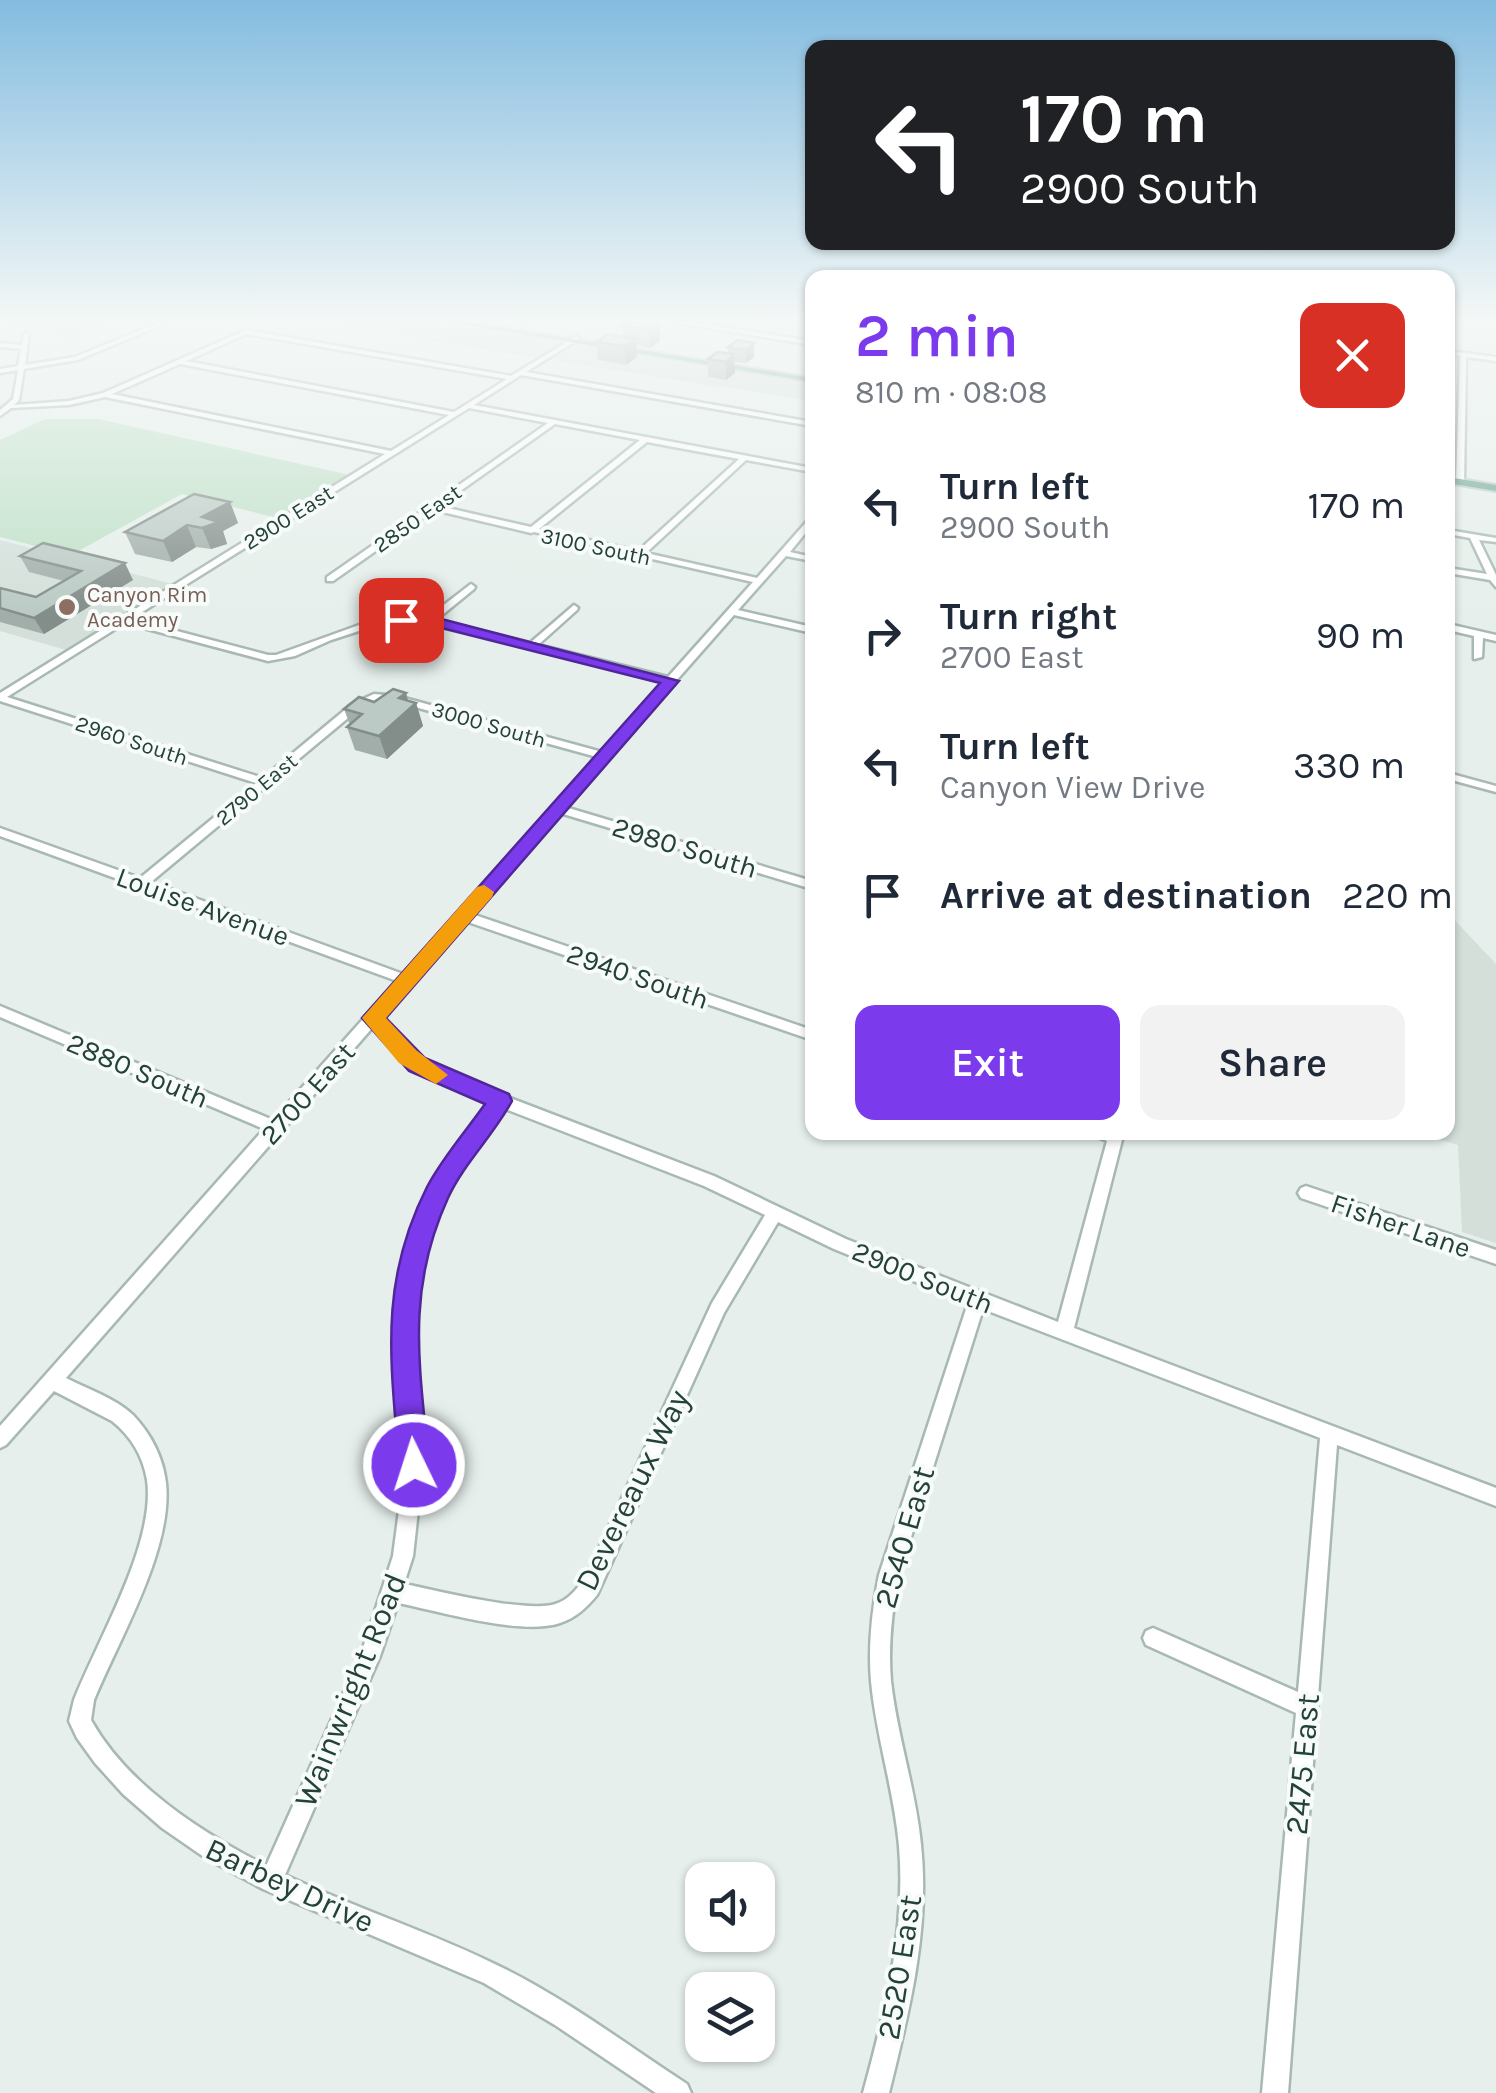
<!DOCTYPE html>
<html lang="en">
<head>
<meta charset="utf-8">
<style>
	:root { --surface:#fff; --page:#f2f2f3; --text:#1f2937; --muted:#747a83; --accent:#7c3aed }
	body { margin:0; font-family:Karla,sans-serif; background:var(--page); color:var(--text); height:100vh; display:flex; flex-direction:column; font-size:38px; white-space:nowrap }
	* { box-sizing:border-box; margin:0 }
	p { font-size:32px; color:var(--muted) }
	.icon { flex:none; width:55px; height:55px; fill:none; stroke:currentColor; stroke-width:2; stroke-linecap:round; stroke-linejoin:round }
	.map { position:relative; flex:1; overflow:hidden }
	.drawer { position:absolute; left:805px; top:270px; width:650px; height:870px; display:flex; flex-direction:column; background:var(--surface); border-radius:20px; box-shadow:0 2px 8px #0004 }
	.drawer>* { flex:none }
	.hud { position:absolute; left:805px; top:40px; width:650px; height:210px; border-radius:20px; box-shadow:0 2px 8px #0004; background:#202124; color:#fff; overflow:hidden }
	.fabs { position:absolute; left:685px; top:1862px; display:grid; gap:20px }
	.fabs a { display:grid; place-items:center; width:90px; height:90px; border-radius:20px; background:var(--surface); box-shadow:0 2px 8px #0004; font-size:50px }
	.pin { position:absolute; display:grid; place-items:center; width:85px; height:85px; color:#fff; margin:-42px; border-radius:20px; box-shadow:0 5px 15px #0006 }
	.me { position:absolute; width:110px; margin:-55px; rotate:356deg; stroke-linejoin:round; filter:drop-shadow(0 0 8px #0008) }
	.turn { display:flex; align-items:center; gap:35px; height:210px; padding:0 50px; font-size:45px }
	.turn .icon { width:130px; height:130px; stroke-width:2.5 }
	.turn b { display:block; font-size:70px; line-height:85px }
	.round { display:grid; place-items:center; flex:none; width:105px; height:105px; border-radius:20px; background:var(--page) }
	.headline { display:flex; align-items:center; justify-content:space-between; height:170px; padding:0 50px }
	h1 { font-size:60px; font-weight:600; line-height:75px; color:var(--accent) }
	.primary-button { display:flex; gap:20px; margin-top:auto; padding:20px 50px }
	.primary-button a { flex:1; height:115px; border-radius:20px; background:var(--accent); color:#fff; font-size:40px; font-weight:600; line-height:115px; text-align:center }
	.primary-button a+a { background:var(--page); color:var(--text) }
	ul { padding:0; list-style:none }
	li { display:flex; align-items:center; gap:30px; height:130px; padding:0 50px }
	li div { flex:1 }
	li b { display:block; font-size:38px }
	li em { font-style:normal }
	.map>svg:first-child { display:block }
	.built { fill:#d4dfda }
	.green { fill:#bfe0c8 }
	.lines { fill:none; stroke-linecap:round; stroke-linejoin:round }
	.minor-casing { stroke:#a8b8b2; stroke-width:5 }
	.major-casing { stroke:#c2cac8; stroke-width:4 }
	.minor { fill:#fff; fill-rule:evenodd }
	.major { fill:#6aa596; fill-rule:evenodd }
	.wall { fill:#a1aea9 }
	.shaded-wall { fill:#838d89 }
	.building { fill:#bbcac4; stroke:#838d89; stroke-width:2.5 }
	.route { fill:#7c3aed; stroke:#51269a; stroke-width:2.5 }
	.slow { fill:#f59e0b }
	.education-dot { fill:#8d6e63; stroke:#f7fbf9; stroke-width:4 }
	.labels { text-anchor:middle; stroke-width:8; stroke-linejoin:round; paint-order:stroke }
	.far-street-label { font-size:22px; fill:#24423a; stroke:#f7fbf9 }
	.far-education-label { font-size:22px; fill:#785e54; stroke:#f7fbf9; text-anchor:start }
	.street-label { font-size:28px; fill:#24423a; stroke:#f7fbf9 }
	.near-street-label { font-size:32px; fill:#24423a; stroke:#f7fbf9 }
</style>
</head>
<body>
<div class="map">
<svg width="1496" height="2093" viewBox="0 0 1496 2093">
	<rect width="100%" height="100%" fill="#e6efeb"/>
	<g class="built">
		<path d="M0,322H118L74,340L0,326Z"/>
		<path d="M306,322H434L812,384V401Z"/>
		<path d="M0,540L173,584L66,650L0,631Z"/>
		<path d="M1448,913L1496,964V1243L1462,1232L1458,1145L1417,1133L1448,1132Z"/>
	</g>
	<path class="green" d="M45,419H98L350,475L281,519L182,494L71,555L0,537V440Z"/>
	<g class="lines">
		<defs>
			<g id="minor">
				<path d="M160,322H169L78,360L24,369L19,400L14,405L69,401L103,393L246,330L511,376L577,336L579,339L526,372L812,422V426L521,375L474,405L812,468V472L746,460L646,553L757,578L809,519H812V525L790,552L812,557V561L786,556L738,610L812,627V633L734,615L565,807L812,881V889L560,813L472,914L812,1030V1040L465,921L381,1018L412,1052L450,1075L714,1176L846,1239L1058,1322L1107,1141L1095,1136L1093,1132H1124L1074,1328L1496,1488V1506L1337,1445L1288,2093H1262L1296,1713L1146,1645L1143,1638L1146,1631L1153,1628L1298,1692L1320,1438L983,1309L899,1575C892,1610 888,1645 891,1681C897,1736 916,1790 921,1845C930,1930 909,2012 889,2093H863C885,2012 906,1930 899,1846C894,1790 876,1736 871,1681C868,1645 872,1610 879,1575L968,1303L834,1249L778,1222L724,1313L597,1595C587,1607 576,1618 560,1623C521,1636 439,1611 398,1603L380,1656L285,1875C357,1909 434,1933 505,1969C569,2001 627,2045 687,2084L691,2093H656L555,2025L484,1983L263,1889L204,1857L162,1828L123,1794L95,1763L77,1738L69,1721L74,1700C97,1641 156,1543 147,1480C143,1456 131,1436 112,1421L54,1391L6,1445L0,1448V1426L264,1129L0,1017V1006L273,1120L397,981L0,836V828L140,878L256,783L0,701V693L385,454L105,397L69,405L11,408L0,416V410L13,399L18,370L0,373V369L18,366L21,349L0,347V343L22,345L24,334L29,333L25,365L75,357ZM247,334L507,379L454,412L186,361ZM180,364L449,415L391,451L112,394ZM469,408L548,423L327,577V581H333L434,510L531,533L534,532L753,582L668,677L538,645L577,610L578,608L574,605L530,643L436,620L474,589L475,587L471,584L427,618L399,617L362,624L276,655H268L131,619ZM555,424L640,440L531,527L439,506ZM647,442L739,459L638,551L539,529ZM422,622L664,682L602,752L397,696L374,694L352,704L263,778L7,697L125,623L268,661L295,656L331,640L365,629L399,623ZM376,700L393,701L597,757L403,974L151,882L360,708ZM373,1027L402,1060L440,1083L491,1103L433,1185L405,1249L395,1314L405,1465L393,1556L361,1654L266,1866C200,1831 128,1786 91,1720L94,1700C119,1639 173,1549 166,1483C163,1457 150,1433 133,1415C115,1398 87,1389 66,1378ZM503,1108L704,1186L765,1215L712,1303L586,1576C579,1586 570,1599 558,1603C531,1615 436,1590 404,1584L413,1556L423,1465L411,1314L421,1249L444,1194Z"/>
				<path d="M521,322H529L512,333H508V331Z"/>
				<path d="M672,322H689L812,341V345Z"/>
				<path d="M1448,351L1496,357V361L1466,357L1464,482L1460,484L1456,482L1460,356L1448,355Z"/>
				<path d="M1448,530L1496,538V542L1479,540L1496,575V587L1490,580L1448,573V568L1487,574L1470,538L1448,534Z"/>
				<path d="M1448,624L1496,635V641L1483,638L1482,657L1474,659V636L1448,630Z"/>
				<path d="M1448,773L1496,786V792L1448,779Z"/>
				<path d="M1306,1186L1496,1250V1264L1301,1198L1298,1193L1301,1188Z"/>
			</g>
			<g id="major">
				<path d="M449,322H469L812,378V382Z"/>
				<path d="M1448,477L1496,485V491L1448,483Z"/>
			</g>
		</defs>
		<use href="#minor" class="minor-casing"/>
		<use href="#major" class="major-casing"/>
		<use href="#minor" class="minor"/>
		<use href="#major" class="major"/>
	</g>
	<g class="wall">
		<path d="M659,323L660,341L650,348L636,345L637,357L626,365L598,360L596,342L623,336L622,325Z"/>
		<path d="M737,340L754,357L746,363L734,362L735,373L726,380L708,377V359L728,353V347Z"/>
		<path d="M230,502L238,523L223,531L227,544L211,549L196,547L172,562L135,554L125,532Z"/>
		<path d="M20,556L133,580L44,634L0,622V588L36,597L64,581L29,572Z"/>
		<path d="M406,693L408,701L416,703L423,726L387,759L355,750L347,727L350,725L344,709Z"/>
	</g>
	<g class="shaded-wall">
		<path d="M659,323L660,341L650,348L649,330Z"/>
		<path d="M636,339L637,357L626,365L624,346Z"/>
		<path d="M754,343V357L746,363V350Z"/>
		<path d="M734,354L735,373L726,380V362Z"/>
		<path d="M230,502L238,523L223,531L227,544L211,549L202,528V517Z"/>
		<path d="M187,525L196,547L172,562L163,541Z"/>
		<path d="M125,563L133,580L44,634L34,618Z"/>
		<path d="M406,693L410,708L416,703L423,726L387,759L379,736L399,698Z"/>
	</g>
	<g class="building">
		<path d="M627,322H658L659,323L649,330L622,325Z"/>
		<path d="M608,334L636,339L624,346L596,342Z"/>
		<path d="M737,340L754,343L746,350L728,347Z"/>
		<path d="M717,352L734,354L726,362L708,359Z"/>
		<path d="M194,494L230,502L202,517L219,522L202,528L187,525L163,541L125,532Z"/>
		<path d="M43,543L125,563L34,618L0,608V588L36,597L81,571L20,556Z"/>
		<path d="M393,689L406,693L399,698L416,703L379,736L347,727L362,714L344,709L359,697L374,702Z"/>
	</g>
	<linearGradient id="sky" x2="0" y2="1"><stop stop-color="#84bce0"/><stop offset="0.52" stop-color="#f4f8f6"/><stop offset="1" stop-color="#f4f8f6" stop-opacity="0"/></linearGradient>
	<rect width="1496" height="615" fill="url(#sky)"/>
	<path class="route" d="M401,615L430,616L679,681L386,1018L425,1058L509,1094L512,1101C494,1135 464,1163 448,1198C405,1292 420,1367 429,1465L425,1476L414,1480L404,1476L399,1465C391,1361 378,1284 427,1187C442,1158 466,1131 485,1104L409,1071L362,1018L660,683L430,625L396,623V616Z"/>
	<path class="slow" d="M484,885L494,892L492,897L386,1018L416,1050L448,1075L436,1084L399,1063L362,1018L477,887Z"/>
	<circle class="education-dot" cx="67" cy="607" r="10"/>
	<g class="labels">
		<g class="far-street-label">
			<text transform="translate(288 517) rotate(-32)" y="8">2900 East</text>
			<text transform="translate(417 518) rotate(-35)" y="8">2850 East</text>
			<text transform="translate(596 546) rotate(12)" y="8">3100 South</text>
			<text transform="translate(489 724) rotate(16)" y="8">3000 South</text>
			<text transform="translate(132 740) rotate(18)" y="8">2960 South</text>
			<text transform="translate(256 789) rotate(-40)" y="8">2790 East</text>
		</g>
		<g class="far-education-label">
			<text x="87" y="602">Canyon Rim<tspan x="87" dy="25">Academy</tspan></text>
		</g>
		<g class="street-label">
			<text transform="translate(685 847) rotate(17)" y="10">2980 South</text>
			<text transform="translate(203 906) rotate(20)" y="10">Louise Avenue</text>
			<text transform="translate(638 976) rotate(19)" y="10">2940 South</text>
			<text transform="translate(138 1070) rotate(23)" y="10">2880 South</text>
			<text transform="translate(307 1093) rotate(-48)" y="10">2700 East</text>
			<text transform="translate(1401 1225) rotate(19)" y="10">Fisher Lane</text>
			<text transform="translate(923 1277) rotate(22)" y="10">2900 South</text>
		</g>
		<g class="near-street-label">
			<text transform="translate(632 1490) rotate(-64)" y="11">Devereaux Way</text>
			<text transform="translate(904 1537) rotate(-74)" y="11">2540 East</text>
			<text transform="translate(350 1690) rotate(-68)" y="11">Wainwright Road</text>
			<text transform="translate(1302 1764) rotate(-85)" y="11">2475 East</text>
			<text transform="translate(290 1885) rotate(25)" y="11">Barbey Drive</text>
			<text transform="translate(899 1967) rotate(-81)" y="11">2520 East</text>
		</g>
	</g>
</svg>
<div class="fabs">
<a><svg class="icon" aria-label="sound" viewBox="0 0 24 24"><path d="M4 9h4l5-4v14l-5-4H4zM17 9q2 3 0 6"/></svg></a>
<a><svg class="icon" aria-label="layers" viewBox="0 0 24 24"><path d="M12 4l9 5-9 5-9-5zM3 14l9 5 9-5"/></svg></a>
</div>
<div class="pin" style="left:401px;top:620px;background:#d93025"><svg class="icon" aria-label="arrive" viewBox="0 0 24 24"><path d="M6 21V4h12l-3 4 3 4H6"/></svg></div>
<svg class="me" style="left:414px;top:1465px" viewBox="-20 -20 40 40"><circle r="17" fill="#7c3aed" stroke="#fff" stroke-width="3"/><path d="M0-11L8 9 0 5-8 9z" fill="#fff"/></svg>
<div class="hud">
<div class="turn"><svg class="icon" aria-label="left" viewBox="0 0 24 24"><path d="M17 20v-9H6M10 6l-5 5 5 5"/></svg><div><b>170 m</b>2900 South</div></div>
</div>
<section class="drawer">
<div class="headline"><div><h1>2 min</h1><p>810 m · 08:08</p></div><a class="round" style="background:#d93025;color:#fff"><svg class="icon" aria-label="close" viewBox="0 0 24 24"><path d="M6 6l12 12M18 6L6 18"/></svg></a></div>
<ul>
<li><svg class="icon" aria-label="left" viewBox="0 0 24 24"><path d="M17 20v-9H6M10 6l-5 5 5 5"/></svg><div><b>Turn left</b><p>2900 South</p></div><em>170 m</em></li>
<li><svg class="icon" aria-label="right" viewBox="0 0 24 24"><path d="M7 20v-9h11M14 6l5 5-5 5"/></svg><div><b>Turn right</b><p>2700 East</p></div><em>90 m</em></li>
<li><svg class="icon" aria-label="left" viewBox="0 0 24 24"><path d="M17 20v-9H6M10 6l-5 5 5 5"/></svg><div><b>Turn left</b><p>Canyon View Drive</p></div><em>330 m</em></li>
<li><svg class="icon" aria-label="arrive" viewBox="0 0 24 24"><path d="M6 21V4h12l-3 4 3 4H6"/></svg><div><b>Arrive at destination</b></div><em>220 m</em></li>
</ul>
<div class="primary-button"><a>Exit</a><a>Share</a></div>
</section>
</div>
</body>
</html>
